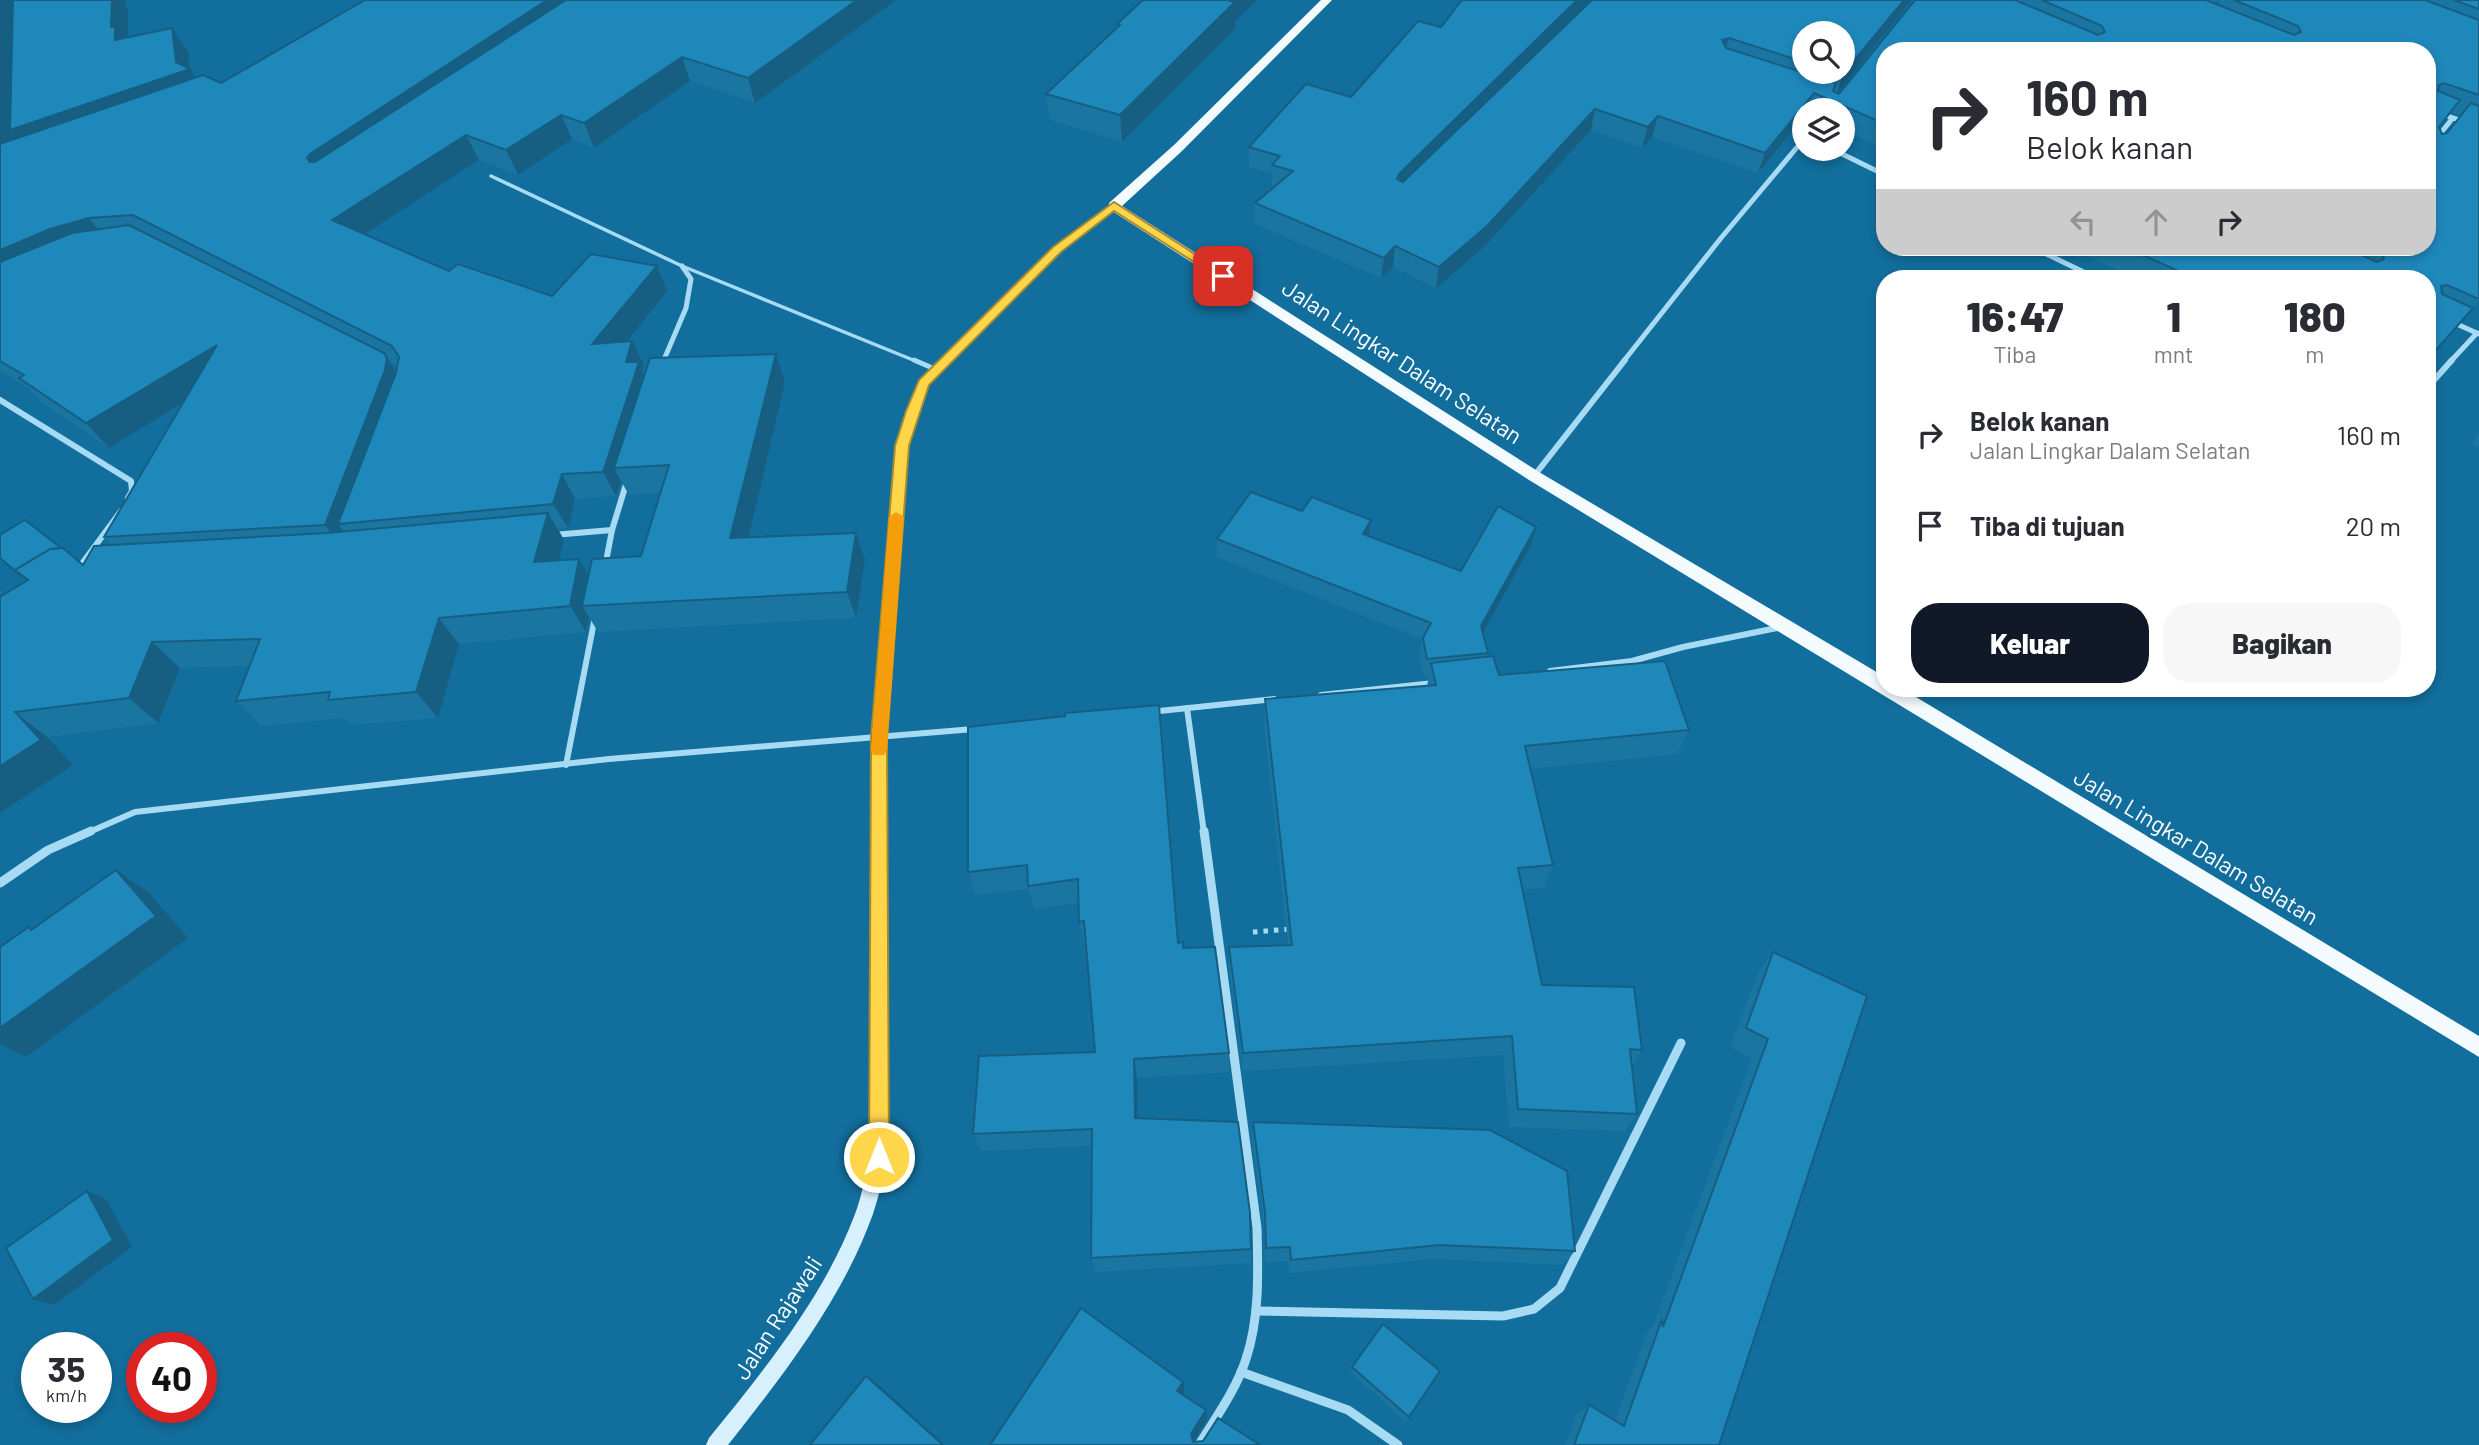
<!DOCTYPE html>
<html lang="id">
<head>
<meta charset="utf-8">
<style>
	:root { --surface:#fff; --page:#f7f7f7; --text:#2b2b33; --muted:#7c7c81; --accent:#111827 }
	body { margin:0; font-family:Barlow,sans-serif; background:var(--page); color:var(--text); height:100vh; display:flex; flex-direction:column; font-size:26px; white-space:nowrap }
	* { box-sizing:border-box; margin:0 }
	p { font-size:23px; color:var(--muted) }
	.icon { flex:none; width:38px; height:38px; fill:none; stroke:currentColor; stroke-width:2; stroke-linecap:round; stroke-linejoin:round }
	.map { position:relative; flex:1; overflow:hidden }
	.details { position:absolute; left:1876px; top:270px; width:560px; height:427px; display:flex; flex-direction:column; background:var(--surface); border-radius:28px; box-shadow:0 4px 10px #0003 }
	.details>* { flex:none }
	.top-card { position:absolute; left:1876px; top:42px; width:560px; height:214px; border-radius:28px; box-shadow:0 4px 10px #0003; background:#fff; color:var(--text); overflow:hidden }
	.buttons { position:absolute; left:1792px; top:21px; display:grid; gap:14px }
	.buttons a { display:grid; place-items:center; width:63px; height:63px; border-radius:50%; background:var(--surface); box-shadow:0 4px 10px #0003; font-size:35px }
	.speed { position:absolute; left:21px; top:1332px; display:flex; gap:14px; font-size:35px; font-weight:700; text-align:center }
	.speed>* { display:grid; place-content:center; width:91px; height:91px; border-radius:50%; background:var(--surface); box-shadow:0 4px 10px #0003; line-height:1 }
	.speed small { font-size:18px; font-weight:400 }
	.speed .limit { border:10px solid #d22; background:#fff; color:#111 }
	.pin { position:absolute; display:grid; place-items:center; width:60px; height:60px; color:#fff; margin:-30px; border-radius:14px; box-shadow:0 4px 10px #0006 }
	.me { position:absolute; width:77px; margin:-38px; rotate:0deg; stroke-linejoin:round; filter:drop-shadow(0 0 5px #0008) }
	.turn { display:flex; align-items:center; gap:24px; height:147px; padding:0 35px; font-size:32px }
	.turn .icon { width:91px; height:91px; stroke-width:2.5 }
	.turn b { display:block; font-size:49px; line-height:60px }
	.lanes { display:flex; align-items:center; height:66px; padding:0 35px; background:#0003; justify-content:center; gap:35px; direction:ltr }
	.lanes .off { opacity:.35 }
	.eta { display:flex; justify-content:space-evenly; align-items:center; height:119px; text-align:center }
	.eta b { font-size:42px; font-weight:800; line-height:49px }
	.button { display:flex; gap:14px; margin-top:auto; padding:14px 35px }
	.button a { flex:1; height:80px; border-radius:28px; background:var(--accent); color:#fff; font-size:28px; font-weight:800; line-height:80px; text-align:center }
	.button a+a { background:var(--page); color:var(--text) }
	ul { padding:0; list-style:none }
	li { display:flex; align-items:center; gap:21px; height:91px; padding:0 35px }
	li div { flex:1 }
	li b { display:block; font-size:26px }
	li em { font-style:normal }
	.map>svg:first-child { display:block }
	.lines { fill:none; stroke-linecap:round; stroke-linejoin:round }
	.path { stroke:#a7dbf4; stroke-width:5; stroke-dasharray:4.5 6; stroke-linecap:butt }
	.lane-far1 { stroke:#a7dbf4; stroke-width:3.5 }
	.lane { stroke:#a7dbf4; stroke-width:5 }
	.street-far2 { stroke:#a7dbf4; stroke-width:5 }
	.street-far1 { stroke:#a7dbf4; stroke-width:6 }
	.street { stroke:#a7dbf4; stroke-width:9 }
	.secondary { fill:#d7f0fd; fill-rule:evenodd }
	.primary { fill:#f4fbff; fill-rule:evenodd }
	.wall { fill:#1b75a1; fill-rule:evenodd }
	.shaded-wall { fill:#165f83 }
	.building { fill:#1f88bb; stroke:#165f83; stroke-width:2 }
	.route { fill:#ffd54a; stroke:#a68a30; stroke-width:2 }
	.slow { fill:#f59e0b }
	.labels { text-anchor:middle; stroke-width:7; stroke-linejoin:round; paint-order:stroke }
	.street-label { font-size:23px; fill:#fff; stroke:#126e9c }
</style>
</head>
<body>
<div class="map">
<svg width="2479" height="1445" viewBox="0 0 2479 1445">
	<rect width="100%" height="100%" fill="#126e9c"/>
	<g class="lines">
		<path class="path" d="M1253,932L1290,929"/>
		<path class="lane-far1" d="M491,176L682,266L918,362"/>
		<path class="lane" d="M914,360L937,370"/>
		<g class="street-far2">
			<path d="M2427,109L2479,127"/>
			<path d="M1832,149L1885,175"/>
			<path d="M2427,150L2452,119"/>
			<path d="M2032,247L2096,278"/>
			<path d="M2450,321L2479,334"/>
			<path d="M663,362L686,308L691,279L682,266"/>
			<path d="M1623,362L1721,238L1804,139"/>
			<path d="M2450,362L2477,333"/>
		</g>
		<g class="street-far1">
			<path d="M662,365L664,360"/>
			<path d="M2427,388L2452,360"/>
			<path d="M0,400L131,481L132,491L128,498"/>
			<path d="M1534,476L1625,360"/>
			<path d="M553,535L612,530"/>
			<path d="M605,567L612,530L627,481"/>
			<path d="M78,569L121,511"/>
			<path d="M1550,671L1632,661L1683,647L1782,627"/>
			<path d="M1321,695L1434,683"/>
			<path d="M1187,708L1204,833"/>
			<path d="M1150,712L1274,699"/>
			<path d="M566,765L595,617"/>
			<path d="M87,833L135,812L609,759L974,729"/>
		</g>
		<g class="street">
			<path d="M0,883L48,850L91,831"/>
			<path d="M1256,1311L1503,1316L1534,1309L1560,1288L1681,1043"/>
			<path d="M1241,1372L1348,1410L1398,1445"/>
			<path d="M1199,1445C1216,1417 1236,1390 1246,1359C1260,1317 1258,1271 1257,1228L1204,831"/>
		</g>
		<path class="secondary" d="M1114,203L1119,206L1118,208L1061,252L929,385L908,446L886,738L888,1157C883,1176 879,1196 873,1214C842,1300 784,1374 728,1445H706L709,1438C764,1370 824,1297 855,1214C862,1196 865,1176 870,1157L872,738L896,446L920,380L1053,248Z"/>
		<path class="primary" d="M1321,0H1332L1182,151L1122,206L1539,472L1885,677V688H1901L2479,1036V1057L1529,480L1109,209V203L1174,145Z"/>
	</g>
	<g class="wall">
		<path d="M0,0L125,5L128,9V38L188,52L190,69L196,77L221,83L365,0H896L755,103L690,81L594,148L572,139L518,175L479,160L365,234L449,271L552,296L657,266L667,291L626,342L644,366L642,370L644,374L776,354L785,382L748,538L856,533L865,560L856,618L598,632L589,617L586,632L459,644L438,718L351,725L345,718L262,726L236,701L250,666L180,668L158,723L47,737L73,765L0,813L26,581L0,559V535L61,548L83,565L112,545L104,537L183,402L109,448L43,403L29,389L0,371ZM388,360L397,365L396,373ZM621,481L629,495L660,493L641,556L588,575L559,560L564,540L558,529L568,528L575,499L616,496Z"/>
		<path d="M1912,0L1837,93L1839,94L1915,0H2218L2214,3L2219,5L2221,0H2479V301L2427,360V278H2135L2067,247H2343L2351,251L2353,248L2352,247H2427V51H1885V149L1843,130V110H1804L1758,173L1652,137L1642,148L1591,130L1484,247L1436,288L1393,267L1381,278L1255,224V203L1275,187L1272,186V174L1249,167V147L1351,97L1441,27ZM1804,33L1843,72H1804ZM2451,112L2461,115L2447,133L2442,134L2439,127Z"/>
		<path d="M1235,22V29L1122,142L1050,120L1046,94L1117,28V24Z"/>
		<path d="M2479,432V448L2472,444Z"/>
		<path d="M1302,511L1371,520L1369,536L1461,571L1536,527L1531,545L1483,633L1488,653L1487,657L1499,675L1689,730L1678,754L1530,769L1553,865L1544,888L1523,889L1542,985L1642,1050L1632,1066L1637,1114L1625,1131L1509,1127L1503,1055L1243,1071L1229,968V947L1288,945L1264,724L1265,699L1427,686L1429,676L1424,677L1419,656L1422,639L1217,557V539Z"/>
		<path d="M968,727L1183,948L1229,1053V1072L1137,1078L1138,1118L1251,1249V1263L1096,1272L1091,1258L1092,1146L982,1151L973,1134L1095,1052L1086,944H1084L1079,922V903L1034,909L1029,889L976,895L968,872Z"/>
		<path d="M1773,952L1867,996L1719,1445H1565L1577,1414L1589,1405L1615,1420L1648,1330L1653,1326L1752,1058L1730,1047L1758,973Z"/>
		<path d="M1253,1122L1575,1251L1563,1265L1433,1259L1289,1273L1288,1261L1265,1262L1264,1227L1252,1140Z"/>
		<path d="M1352,1367L1440,1371L1406,1422L1350,1372Z"/>
	</g>
	<g class="shaded-wall">
		<path d="M0,0H26L21,18L176,62L172,28L188,52L190,69L207,93L0,166Z"/>
		<path d="M111,0H125V5L128,9V44L115,40L111,27Z"/>
		<path d="M547,0H594L325,179L310,162L307,158L310,154Z"/>
		<path d="M857,0H896L755,103L748,78Z"/>
		<path d="M1231,0H1257L1235,22V29L1122,142L1120,115Z"/>
		<path d="M1577,0H1594L1396,194L1399,174Z"/>
		<path d="M1904,0H1912L1836,95L1843,74Z"/>
		<path d="M1729,38L1723,58L1722,40Z"/>
		<path d="M682,57L690,81L594,148L584,123Z"/>
		<path d="M1814,93L1807,110H1804V116L1758,173L1765,153Z"/>
		<path d="M1595,109L1591,130L1484,247L1436,288L1439,267Z"/>
		<path d="M561,115L572,139L518,175L506,150Z"/>
		<path d="M1658,116L1652,137L1642,148L1648,127Z"/>
		<path d="M466,135L479,160L348,245L332,220Z"/>
		<path d="M89,218L109,243L0,284V250L50,229Z"/>
		<path d="M1395,246L1393,267L1381,278L1384,258Z"/>
		<path d="M657,266L667,291L605,369L592,344Z"/>
		<path d="M632,341L644,366L642,370L650,386L614,468L621,481L616,496L603,472L626,362Z"/>
		<path d="M217,345L236,370L109,448L86,423Z"/>
		<path d="M384,353L403,383L338,524L348,537L344,549L325,525Z"/>
		<path d="M776,354L785,382L742,565L730,538Z"/>
		<path d="M562,474L575,499L568,528L553,504Z"/>
		<path d="M548,513L564,540L552,589L534,562Z"/>
		<path d="M1371,520L1369,538L1363,534Z"/>
		<path d="M1536,527L1531,545L1477,644L1481,626Z"/>
		<path d="M856,533L865,560L856,618L847,592Z"/>
		<path d="M579,559L595,586L582,606L589,617L586,632L570,606Z"/>
		<path d="M439,618L459,644L438,718L416,692Z"/>
		<path d="M152,642L180,668L158,723L129,698Z"/>
		<path d="M15,712L47,737L73,765L0,813V766Z"/>
		<path d="M116,870L149,893L188,938L26,1057L0,1044V1028Z"/>
		<path d="M1134,1059L1137,1078L1138,1136L1135,1118Z"/>
		<path d="M87,1191L106,1199L132,1247L54,1305L33,1299Z"/>
		<path d="M866,1376L880,1386L945,1445H943Z"/>
		<path d="M1183,1382L1185,1392L1179,1401L1177,1391Z"/>
		<path d="M1206,1410L1207,1419L1193,1442L1191,1434Z"/>
	</g>
	<g class="building">
		<path d="M13,0H112L111,27L115,26V40L172,28L176,62L190,69L10,130Z"/>
		<path d="M365,0H547L310,154L307,158L310,162H315L566,0H857L748,78L682,57L584,123L561,115L506,150L466,135L332,220L449,271L458,264L552,296L591,254L657,266L592,344L632,341L626,362H639L603,472L562,474L553,504L338,524L396,373L399,357L392,346L133,215L89,218L50,229L0,250V144L203,75L221,83Z"/>
		<path d="M1143,0H1231L1230,1L1235,2L1120,115L1046,94L1120,25L1117,24Z"/>
		<path d="M1462,0H1577L1399,174L1397,179L1403,182L1592,0H1904L1843,74L1836,72H1843V33H1804V62L1729,38L1722,40L1726,48L1836,83L1833,91L1839,94L1915,0H2015L2098,35L2105,32L2102,26L2042,0H2206L2294,35L2301,32L2298,26L2234,0H2425L2479,20V95L2444,83L2439,85L2438,91L2460,100L2439,127L2442,134L2447,133L2471,103L2479,106V299L2447,285L2441,286L2442,294L2473,308L2429,358L2427,357V278H2194L2125,247H2343L2377,262L2384,259L2382,253L2368,247H2427V51H1885V124L1814,93L1765,153L1658,116L1648,127L1595,109L1487,226L1439,267L1395,246L1384,258L1255,203L1293,171L1272,165L1280,156L1249,147L1306,84L1351,97L1418,21L1441,27Z"/>
		<path d="M2454,0H2479V9Z"/>
		<rect x="0" y="5" width="2" height="32"/>
		<path d="M0,48H1L0,113Z"/>
		<path d="M129,225L384,353L387,358L385,370L325,525L104,537L217,345L86,423L19,378L24,375L0,361V262L72,233Z"/>
		<path d="M776,354L730,538L856,533L847,592L582,606L592,559L641,556L669,465L614,468L650,358Z"/>
		<path d="M1251,492L1302,511L1312,497L1371,520L1363,534L1461,571L1498,506L1536,527L1481,626L1488,653L1427,659L1423,638L1431,623L1217,539Z"/>
		<path d="M548,513L534,562L579,559L570,606L439,618L416,692L328,700L330,692L236,701L260,639L152,642L129,698L15,712L41,740L0,766V597L28,580L15,570L50,549L63,548L83,565L94,546L327,533Z"/>
		<path d="M25,520L61,548L50,549L15,570L20,575L0,558V535Z"/>
		<path d="M1493,656L1499,675L1665,661L1689,730L1525,746L1553,865L1518,868L1542,985L1634,987L1642,1050L1630,1049L1637,1114L1518,1109L1512,1036L1243,1053L1229,947L1292,945L1265,699L1436,685L1431,663Z"/>
		<path d="M1159,705L1178,943L1183,942V948L1215,947L1229,1053L1134,1059L1135,1118L1238,1122L1250,1213L1251,1249L1091,1258L1092,1129L973,1134L979,1056L1095,1052L1084,921L1079,922L1078,879L1028,886L1027,865L968,872V727L1065,716V713Z"/>
		<path d="M116,870L156,916L0,1028V947L29,927L31,930Z"/>
		<path d="M1773,952L1867,996L1719,1445H1574L1589,1405L1624,1426L1662,1319L1663,1327L1768,1039L1746,1028Z"/>
		<path d="M1253,1122L1490,1130L1567,1171L1575,1251L1439,1245L1291,1260L1290,1247L1266,1248L1265,1212Z"/>
		<path d="M87,1191L113,1240L33,1299L6,1248Z"/>
		<path d="M1081,1308L1183,1382L1177,1391L1206,1410L1191,1434L1193,1442L1203,1441L1218,1418L1260,1445H990Z"/>
		<path d="M1383,1324L1440,1371L1409,1417L1352,1367Z"/>
		<path d="M866,1376L943,1445H810Z"/>
	</g>
	<path class="route" d="M1114,202L1229,276L1223,279L1219,278L1114,211L1061,252L929,385L909,446L887,738L889,1157L886,1164L879,1167L872,1164L869,1157L871,738L895,446L906,411L919,380L1053,247Z"/>
	<path class="slow" d="M896,512L904,517L887,750L884,755H873L871,750L889,517Z"/>
	<g class="labels">
		<g class="street-label">
			<text transform="translate(1402 362) rotate(33)" y="8">Jalan Lingkar Dalam Selatan</text>
			<text transform="translate(2196 847) rotate(31)" y="8">Jalan Lingkar Dalam Selatan</text>
			<text transform="translate(778 1318) rotate(-57)" y="8">Jalan Rajawali</text>
		</g>
	</g>
</svg>
<div class="buttons">
<a><svg class="icon" aria-label="search" viewBox="0 0 24 24"><circle cx="10" cy="10" r="6"/><path d="M15 15l6 6"/></svg></a>
<a><svg class="icon" aria-label="layers" viewBox="0 0 24 24"><path d="M12 4l9 5-9 5-9-5zM3 14l9 5 9-5"/></svg></a>
</div>
<div class="speed"><div>35<small>km/h</small></div><div class="limit">40</div></div>
<div class="pin" style="left:1223px;top:276px;background:#d93025"><svg class="icon" aria-label="arrive" viewBox="0 0 24 24"><path d="M6 21V4h12l-3 4 3 4H6"/></svg></div>
<svg class="me" style="left:879px;top:1157px" viewBox="-20 -20 40 40"><circle r="17" fill="#ffd54a" stroke="#fff" stroke-width="3"/><path d="M0-11L8 9 0 5-8 9z" fill="#fff"/></svg>
<div class="top-card">
<div class="turn"><svg class="icon" aria-label="right" viewBox="0 0 24 24"><path d="M7 20v-9h11M14 6l5 5-5 5"/></svg><div><b>160 m</b>Belok kanan</div></div>
<div class="lanes"><svg class="icon off" aria-label="left" viewBox="0 0 24 24"><path d="M17 20v-9H6M10 6l-5 5 5 5"/></svg><svg class="icon off" aria-label="ahead" viewBox="0 0 24 24"><path d="M12 20V5M6 11l6-6 6 6"/></svg><svg class="icon" aria-label="right" viewBox="0 0 24 24"><path d="M7 20v-9h11M14 6l5 5-5 5"/></svg></div>
</div>
<section class="details">
<div class="eta">
<div><b>16:47</b><p>Tiba</p></div>
<div><b>1</b><p>mnt</p></div>
<div><b>180</b><p>m</p></div>
</div>
<ul>
<li><svg class="icon" aria-label="right" viewBox="0 0 24 24"><path d="M7 20v-9h11M14 6l5 5-5 5"/></svg><div><b>Belok kanan</b><p>Jalan Lingkar Dalam Selatan</p></div><em>160 m</em></li>
<li><svg class="icon" aria-label="arrive" viewBox="0 0 24 24"><path d="M6 21V4h12l-3 4 3 4H6"/></svg><div><b>Tiba di tujuan</b></div><em>20 m</em></li>
</ul>
<div class="button"><a>Keluar</a><a>Bagikan</a></div>
</section>
</div>
</body>
</html>
